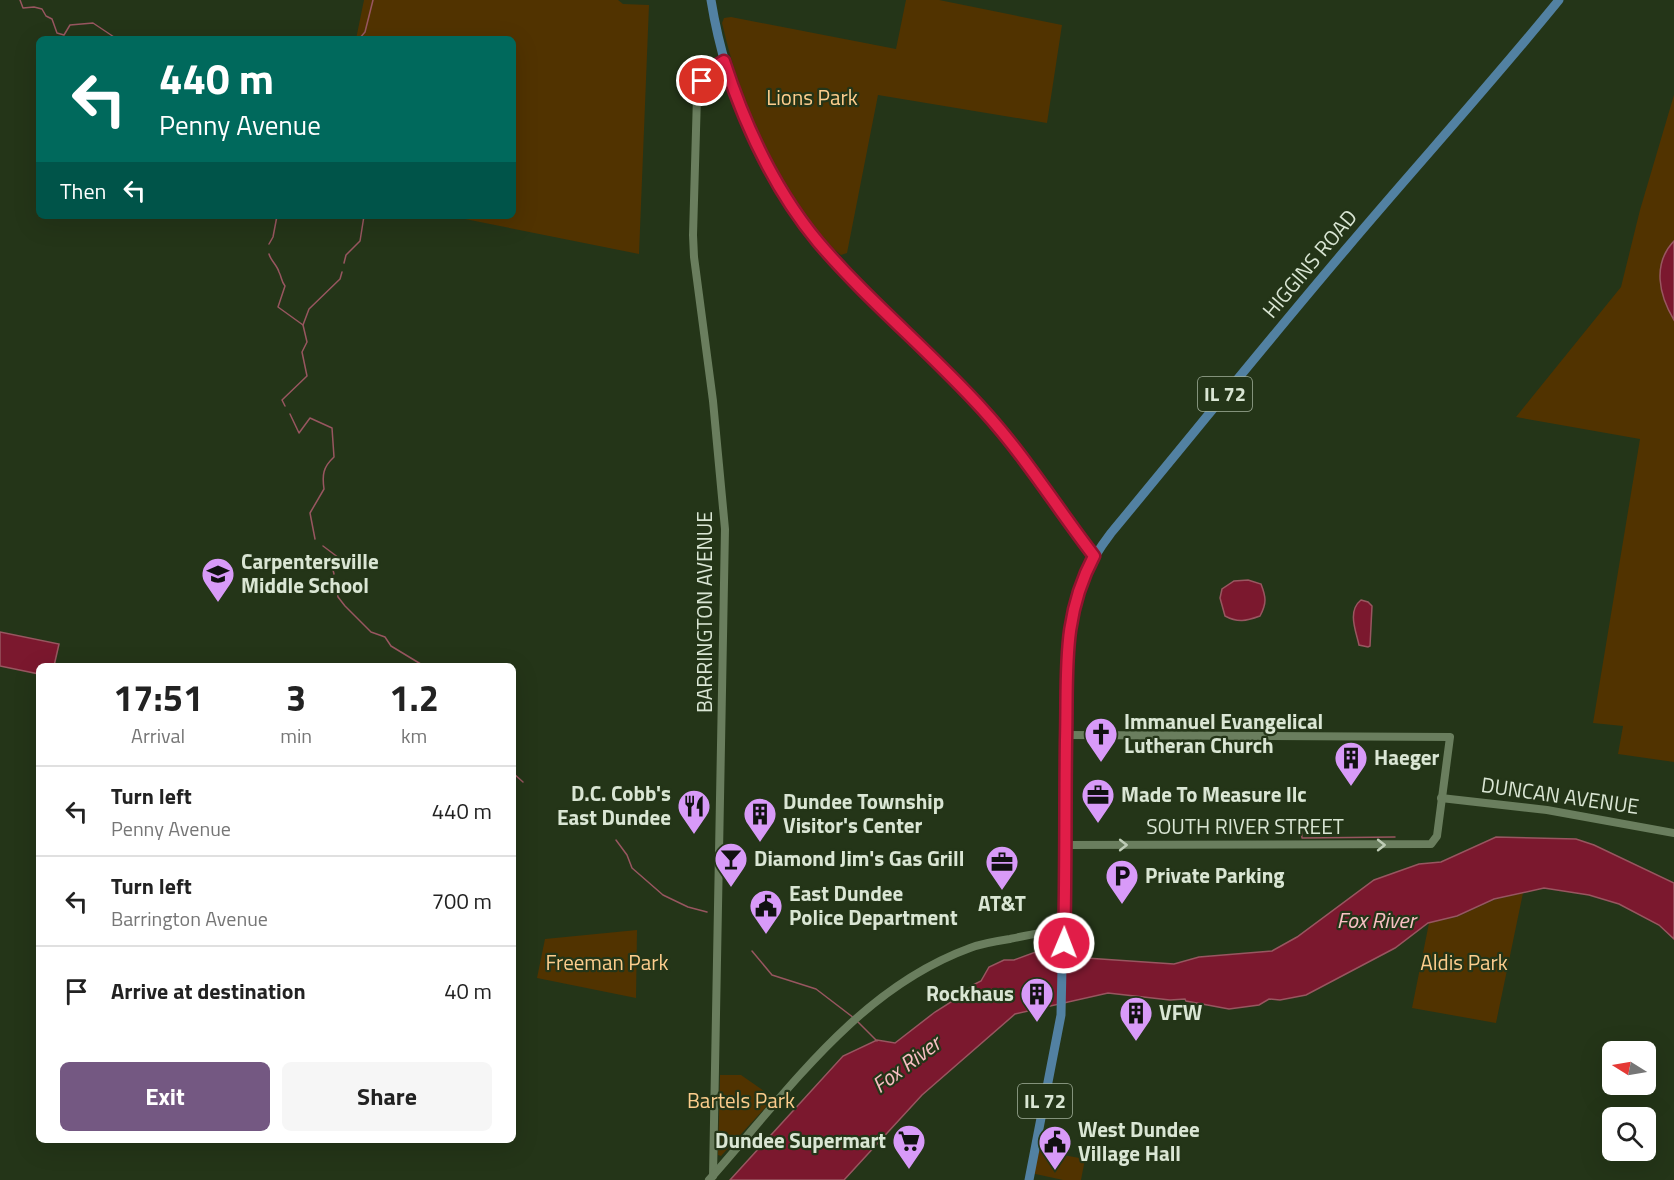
<!DOCTYPE html>
<html lang="en">
<head>
<meta charset="utf-8">
<style>
	:root { --surface:#fff; --page:#f6f6f6; --text:#222; --muted:#767676; --line:#e0e0e0; --accent:#745882 }
	body { margin:0; font-family:"Titillium Web",sans-serif; background:var(--page); color:var(--text); height:100vh; display:flex; flex-direction:column; font-size:22px; white-space:nowrap }
	* { box-sizing:border-box; margin:0 }
	p { font-size:20px; color:var(--muted) }
	.icon { flex:none; width:33px; height:33px; fill:none; stroke:currentColor; stroke-width:2; stroke-linecap:round; stroke-linejoin:round }
	.map { position:relative; flex:1; overflow:hidden }
	.sheet { position:absolute; left:36px; top:663px; width:480px; height:480px; display:flex; flex-direction:column; background:var(--surface); border-radius:9px; box-shadow:0 6px 24px #0002 }
	.sheet>* { flex:none }
	.guide { position:absolute; left:36px; top:36px; width:480px; height:183px; border-radius:9px; box-shadow:0 6px 24px #0002; background:#00695c; color:#fff; overflow:hidden }
	.needle { width:39px; rotate:281deg }
	.fabs { position:absolute; left:1602px; top:1041px; display:grid; gap:12px }
	.fabs a { display:grid; place-items:center; width:54px; height:54px; border-radius:9px; background:var(--surface); box-shadow:0 6px 24px #0002; font-size:30px }
	.pin { position:absolute; display:grid; place-items:center; width:51px; height:51px; color:#fff; margin:-26px; border:3px solid #fff; border-radius:50%; box-shadow:0 2px 6px #0007 }
	.me { position:absolute; width:66px; margin:-33px; rotate:1deg; stroke-linejoin:round; filter:drop-shadow(0 0 4px #0008) }
	.turn { display:flex; align-items:center; gap:21px; height:126px; padding:0 24px; font-size:27px }
	.turn .icon { width:78px; height:78px; stroke-width:2.5 }
	.turn b { display:block; font-size:42px; line-height:51px }
	.then { display:flex; align-items:center; height:57px; padding:0 24px; background:#0003; gap:12px; font-size:22px }
	.eta { display:flex; justify-content:space-evenly; align-items:center; height:102px; text-align:center }
	.eta b { font-size:36px; font-weight:700; line-height:42px }
	.action { display:flex; gap:12px; margin-top:auto; padding:12px 24px }
	.action a { flex:1; height:69px; border-radius:9px; background:var(--accent); color:#fff; font-size:24px; font-weight:700; line-height:69px; text-align:center }
	.action a+a { background:var(--page); color:var(--text) }
	ul { padding:0; list-style:none }
	li { display:flex; align-items:center; gap:18px; height:90px; padding:0 24px; border-top:2px solid var(--line) }
	li div { flex:1 }
	li b { display:block; font-size:22px }
	li em { font-style:normal }
	.map>svg:first-child { display:block }
	.green { fill:#513300 }
	.water { fill:#7b182e; stroke:#985660; stroke-width:1.5 }
	.lines { fill:none; stroke-linecap:round; stroke-linejoin:round }
	.stream { stroke:#985660; stroke-width:1.5 }
	.tertiary { stroke:#6a7e5e; stroke-width:8 }
	.primary { stroke:#5281a2; stroke-width:9 }
	.oneway { stroke:#beccb6 }
	.route-casing { stroke:#92132f; stroke-width:15 }
	.route { stroke:#e11d48; stroke-width:10 }
	.labels { text-anchor:middle; stroke-width:4.5; stroke-linejoin:round; paint-order:stroke }
	.shield { fill:#243518; stroke:#a3b19c; stroke-width:1.5 }
	.shield-label { font-size:20px; font-weight:bold; fill:#dae6d4 }
	.park-label { font-size:21px; fill:#fdcd8d; stroke:#243518 }
	.street-label { font-size:21px; fill:#dae6d4; stroke:#243518 }
	.poi-label { font-size:21px; font-weight:bold; fill:#dae6d4; stroke:#243518; text-anchor:start }
	.water-label { font-size:22px; font-style:italic; fill:#f9c0c4; stroke:#243518 }
</style>
</head>
<body>
<div class="map">
<svg width="1674" height="1180" viewBox="0 0 1674 1180">
	<rect width="100%" height="100%" fill="#243518"/>
	<g class="green">
		<path d="M364,0H618L623,4L649,5L639,254L450,216H513V39H356Z"/>
		<path d="M906,0H939L1062,25L1047,123L878,95L847,253L841,255C822,240 810,222 797,202C760,146 737,88 722,23L724,18L731,17L896,49Z"/>
		<path d="M1674,95V762L1618,754L1623,726L1593,723L1640,439L1516,417L1621,287L1640,210Z"/>
		<path d="M1523,893L1496,1023L1412,1008L1429,923L1457,917L1494,900Z"/>
		<path d="M637,930L636,998L537,978L545,939Z"/>
		<path d="M720,1075H741L774,1098L721,1156L718,1155Z"/>
		<path d="M1036,1150L1085,1159L1081,1180H1063L1031,1173Z"/>
	</g>
	<g class="water">
		<path d="M1674,241V320C1659,295 1652,264 1674,241Z"/>
		<path d="M1248,580L1261,584C1266,597 1267,603 1260,616C1246,621 1238,623 1225,616L1220,598L1222,589L1234,581Z"/>
		<path d="M1361,600L1368,602L1372,606L1370,646L1368,647L1359,645C1356,631 1347,611 1361,600Z"/>
		<path d="M0,632L59,644L54,666H39V674L0,666Z"/>
		<path d="M1496,837L1576,839L1594,845L1674,883V939L1659,925L1619,904L1589,895L1544,888L1494,899L1457,916L1428,923L1395,948L1306,995L1280,1000L1269,999L1259,1005L1229,1009L1186,1001L1185,999L1170,1000L1108,993L1015,1014L922,1095L844,1180H730L843,1056L877,1040L895,1043L935,1012L959,997L973,985L981,981L989,967L1004,960H1014L1041,950L1086,958L1174,964L1199,957L1272,951L1297,937L1374,880L1419,864L1441,862Z"/>
	</g>
	<g class="lines">
		<g class="stream">
			<path d="M20,0L23,8L34,7L42,9L46,16L52,19L57,33L64,35L70,25L93,23L117,39"/>
			<path d="M359,39L365,32L373,0"/>
			<path d="M269,244L273,237L277,216"/>
			<path d="M269,254C271,261 277,265 279,272C282,278 281,281 285,286L278,307L303,325"/>
			<path d="M344,263L346,255L360,241L364,216"/>
			<path d="M285,406L282,400L307,376L302,352L307,342L303,325L309,309L340,279L342,272"/>
			<path d="M290,414L299,433L310,418L332,428L334,457C323,467 322,475 324,489L310,513L315,539"/>
			<path d="M323,546L339,558L332,566L334,574"/>
			<path d="M337,591L338,597L345,606L371,632L385,637L391,646L424,666"/>
			<path d="M513,773L523,782"/>
			<path d="M1301,826L1302,838L1395,837"/>
			<path d="M616,840L627,855L632,868L663,895L688,907L707,912"/>
			<path d="M752,951L772,975L816,989L854,1018"/>
			<path d="M857,1021L877,1041"/>
		</g>
		<g class="tertiary">
			<path d="M1441,798L1547,810L1674,833"/>
			<path d="M1065,845L1431,844L1437,836L1450,737L1066,735"/>
			<path d="M713,1176L725,529L713,401L694,257L693,235L697,96C701,79 709,69 724,61"/>
			<path d="M709,1180C786,1094 857,989 970,948C983,943 997,941 1010,939C1028,935 1045,931 1064,931"/>
		</g>
		<g class="primary">
			<path d="M711,0C726,93 767,185 831,256C879,310 936,357 984,411C1025,456 1057,508 1094,556"/>
			<path d="M1029,1180L1061,1015L1069,633C1072,595 1088,563 1111,533C1189,439 1266,343 1346,249C1416,166 1490,85 1559,0"/>
		</g>
	</g>
	<defs><path id="oneway-chevron" d="M-2-3.5L2.5 0L-2 3.5" fill="none" stroke-width="1.6" stroke-linecap="round" stroke-linejoin="round" transform="scale(1.5)"/></defs>
	<g class="oneway">
		<use href="#oneway-chevron" transform="translate(1123 845)"/>
		<use href="#oneway-chevron" transform="translate(1381 845)"/>
	</g>
	<g class="lines">
		<defs>
			<path id="route" d="M702,81L711,69L724,61C745,126 774,189 818,242C869,302 931,352 984,411C1025,456 1057,508 1094,556C1061,618 1068,672 1066,740C1065,808 1066,875 1064,943"/>
		</defs>
		<use href="#route" class="route-casing"/>
		<use href="#route" class="route"/>
	</g>
	<defs>
		<symbol id="school-pin" viewBox="-11 -11 22 30"><path d="M0 17L-7.5 6A9.5 9.5 0 1 1 7.5 6Z" fill="#d89af8" stroke="#243518"/><path d="M0-5L7-2L0 1L-7-2ZM-4 1L0 2.5L4 1V4Q0 6-4 4Z" fill="#111"/></symbol>
		<symbol id="church-pin" viewBox="-11 -11 22 30"><path d="M0 17L-7.5 6A9.5 9.5 0 1 1 7.5 6Z" fill="#d89af8" stroke="#243518"/><path d="M-1.2-6h2.4v3.5h3.3v2.4h-3.3V6h-2.4V-.1h-3.3v-2.4h3.3Z" fill="#111"/></symbol>
		<symbol id="building-pin" viewBox="-11 -11 22 30"><path d="M0 17L-7.5 6A9.5 9.5 0 1 1 7.5 6Z" fill="#d89af8" stroke="#243518"/><path d="M-4-6H4V6H1V3H-1V6H-4ZM-2.5-4.3h1.7v1.8h-1.7ZM.8-4.3h1.7v1.8H.8ZM-2.5-1h1.7V.8h-1.7ZM.8-1h1.7V.8H.8Z" fill="#111"/></symbol>
		<symbol id="office-pin" viewBox="-11 -11 22 30"><path d="M0 17L-7.5 6A9.5 9.5 0 1 1 7.5 6Z" fill="#d89af8" stroke="#243518"/><path d="M-6-3h4V-5.5h4V-3h4V5H-6ZM-1-4.5V-3h2v-1.5ZM-6 0V1H6V0Z" fill="#111"/></symbol>
		<symbol id="restaurant-pin" viewBox="-11 -11 22 30"><path d="M0 17L-7.5 6A9.5 9.5 0 1 1 7.5 6Z" fill="#d89af8" stroke="#243518"/><path d="M-5-6h1v4h1v-4h1v4h1v-4h1v5L-1.5 .5V6h-2V.5L-5-1ZM5-6V6H3V1.5H1.5Q1.5-4 5-6Z" fill="#111"/></symbol>
		<symbol id="bar-pin" viewBox="-11 -11 22 30"><path d="M0 17L-7.5 6A9.5 9.5 0 1 1 7.5 6Z" fill="#d89af8" stroke="#243518"/><path d="M-6-5H6L.8 .8V4.5H3.5V6h-7V4.5H-.8V.8Z" fill="#111"/></symbol>
		<symbol id="parking-pin" viewBox="-11 -11 22 30"><path d="M0 17L-7.5 6A9.5 9.5 0 1 1 7.5 6Z" fill="#d89af8" stroke="#243518"/><path d="M-3.5-5.5H1a3.5 3.5 0 0 1 0 7H-1V5.5H-3.5ZM-1-3.4V-.6H.8a1.4 1.4 0 0 0 0-2.8Z" fill="#111"/></symbol>
		<symbol id="civic-pin" viewBox="-11 -11 22 30"><path d="M0 17L-7.5 6A9.5 9.5 0 1 1 7.5 6Z" fill="#d89af8" stroke="#243518"/><path d="M-.6-6.5H3V-4.5H.6V-3L4-1V1h2V6H-6V1h2V-1L-.6-3ZM-1.2 2.5V6h2.4V2.5Z" fill="#111"/></symbol>
		<symbol id="supermarket-pin" viewBox="-11 -11 22 30"><path d="M0 17L-7.5 6A9.5 9.5 0 1 1 7.5 6Z" fill="#d89af8" stroke="#243518"/><path d="M-6-5.5h2.5l.6 2H6L4.5 2H-2.5L-4.4-4H-6ZM-1.5 3.2a1.3 1.3 0 1 0 .1 0ZM3 3.2a1.3 1.3 0 1 0 .1 0Z" fill="#111"/></symbol>
	</defs>
	<g fill-rule="evenodd">
		<use href="#school-pin" x="199" y="555" width="38" height="52"/>
		<use href="#church-pin" x="1082" y="715" width="38" height="52"/>
		<use href="#building-pin" x="1332" y="739" width="38" height="52"/>
		<use href="#office-pin" x="1079" y="776" width="38" height="52"/>
		<use href="#restaurant-pin" x="675" y="787" width="38" height="52"/>
		<use href="#building-pin" x="741" y="795" width="38" height="52"/>
		<use href="#bar-pin" x="712" y="840" width="38" height="52"/>
		<use href="#office-pin" x="983" y="843" width="38" height="52"/>
		<use href="#parking-pin" x="1103" y="857" width="38" height="52"/>
		<use href="#civic-pin" x="747" y="887" width="38" height="52"/>
		<use href="#building-pin" x="1018" y="975" width="38" height="52"/>
		<use href="#building-pin" x="1117" y="994" width="38" height="52"/>
		<use href="#supermarket-pin" x="890" y="1122" width="38" height="52"/>
		<use href="#civic-pin" x="1036" y="1123" width="38" height="52"/>
	</g>
	<g class="labels">
		<g class="shield">
			<rect x="1198" y="377" width="54" height="34" rx="4.5"/>
			<rect x="1018" y="1084" width="54" height="34" rx="4.5"/>
		</g>
		<g class="shield-label">
			<text x="1225" y="401">IL 72</text>
			<text x="1045" y="1108">IL 72</text>
		</g>
		<g class="park-label">
			<text x="812" y="105">Lions Park</text>
			<text x="607" y="970">Freeman Park</text>
			<text x="1464" y="970">Aldis Park</text>
			<text x="741" y="1108">Bartels Park</text>
		</g>
		<g class="street-label">
			<text transform="translate(1310 264) rotate(-50)" y="7">HIGGINS ROAD</text>
			<text transform="translate(705 612) rotate(-90)" y="7">BARRINGTON AVENUE</text>
			<text transform="translate(1560 796) rotate(8)" y="7">DUNCAN AVENUE</text>
			<text x="1245" y="834">SOUTH RIVER STREET</text>
		</g>
		<g class="poi-label">
			<text x="241" y="569">Carpentersville<tspan x="241" dy="24">Middle School</tspan></text>
			<text x="1124" y="729">Immanuel Evangelical<tspan x="1124" dy="24">Lutheran Church</tspan></text>
			<text x="1374" y="765">Haeger</text>
			<text x="671" y="801" text-anchor="end">D.C. Cobb's<tspan x="671" dy="24">East Dundee</tspan></text>
			<text x="1121" y="802">Made To Measure llc</text>
			<text x="783" y="809">Dundee Township<tspan x="783" dy="24">Visitor's Center</tspan></text>
			<text x="754" y="866">Diamond Jim's Gas Grill</text>
			<text x="1145" y="883">Private Parking</text>
			<text x="789" y="901">East Dundee<tspan x="789" dy="24">Police Department</tspan></text>
			<text x="1002" y="911" text-anchor="middle">AT&amp;T</text>
			<text x="1014" y="1001" text-anchor="end">Rockhaus</text>
			<text x="1159" y="1020">VFW</text>
			<text x="1078" y="1137">West Dundee<tspan x="1078" dy="24">Village Hall</tspan></text>
			<text x="886" y="1148" text-anchor="end">Dundee Supermart</text>
		</g>
		<g class="water-label">
			<text x="1376" y="928">Fox River</text>
			<text transform="translate(906 1064) rotate(-37)" y="8">Fox River</text>
		</g>
	</g>
</svg>
<div class="fabs">
<a><svg class="needle" viewBox="-14 -14 28 28"><path d="M0-13l5 13h-10z" fill="#e53935"/><path d="M0 13l5-13h-10z" fill="#767676"/></svg></a>
<a><svg class="icon" aria-label="search" viewBox="0 0 24 24"><circle cx="10" cy="10" r="6"/><path d="M15 15l6 6"/></svg></a>
</div>
<div class="pin" style="left:702px;top:81px;background:#d93025"><svg class="icon" aria-label="arrive" viewBox="0 0 24 24"><path d="M6 21V4h12l-3 4 3 4H6"/></svg></div>
<svg class="me" style="left:1064px;top:943px" viewBox="-20 -20 40 40"><circle r="17" fill="#e11d48" stroke="#fff" stroke-width="3"/><path d="M0-11L8 9 0 5-8 9z" fill="#fff"/></svg>
<div class="guide">
<div class="turn"><svg class="icon" aria-label="left" viewBox="0 0 24 24"><path d="M17 20v-9H6M10 6l-5 5 5 5"/></svg><div><b>440 m</b>Penny Avenue</div></div>
<div class="then">Then<svg class="icon" aria-label="left" viewBox="0 0 24 24"><path d="M17 20v-9H6M10 6l-5 5 5 5"/></svg></div>
</div>
<section class="sheet">
<div class="eta">
<div><b>17:51</b><p>Arrival</p></div>
<div><b>3</b><p>min</p></div>
<div><b>1.2</b><p>km</p></div>
</div>
<ul>
<li><svg class="icon" aria-label="left" viewBox="0 0 24 24"><path d="M17 20v-9H6M10 6l-5 5 5 5"/></svg><div><b>Turn left</b><p>Penny Avenue</p></div><em>440 m</em></li>
<li><svg class="icon" aria-label="left" viewBox="0 0 24 24"><path d="M17 20v-9H6M10 6l-5 5 5 5"/></svg><div><b>Turn left</b><p>Barrington Avenue</p></div><em>700 m</em></li>
<li><svg class="icon" aria-label="arrive" viewBox="0 0 24 24"><path d="M6 21V4h12l-3 4 3 4H6"/></svg><div><b>Arrive at destination</b></div><em>40 m</em></li>
</ul>
<div class="action"><a>Exit</a><a>Share</a></div>
</section>
</div>
</body>
</html>
